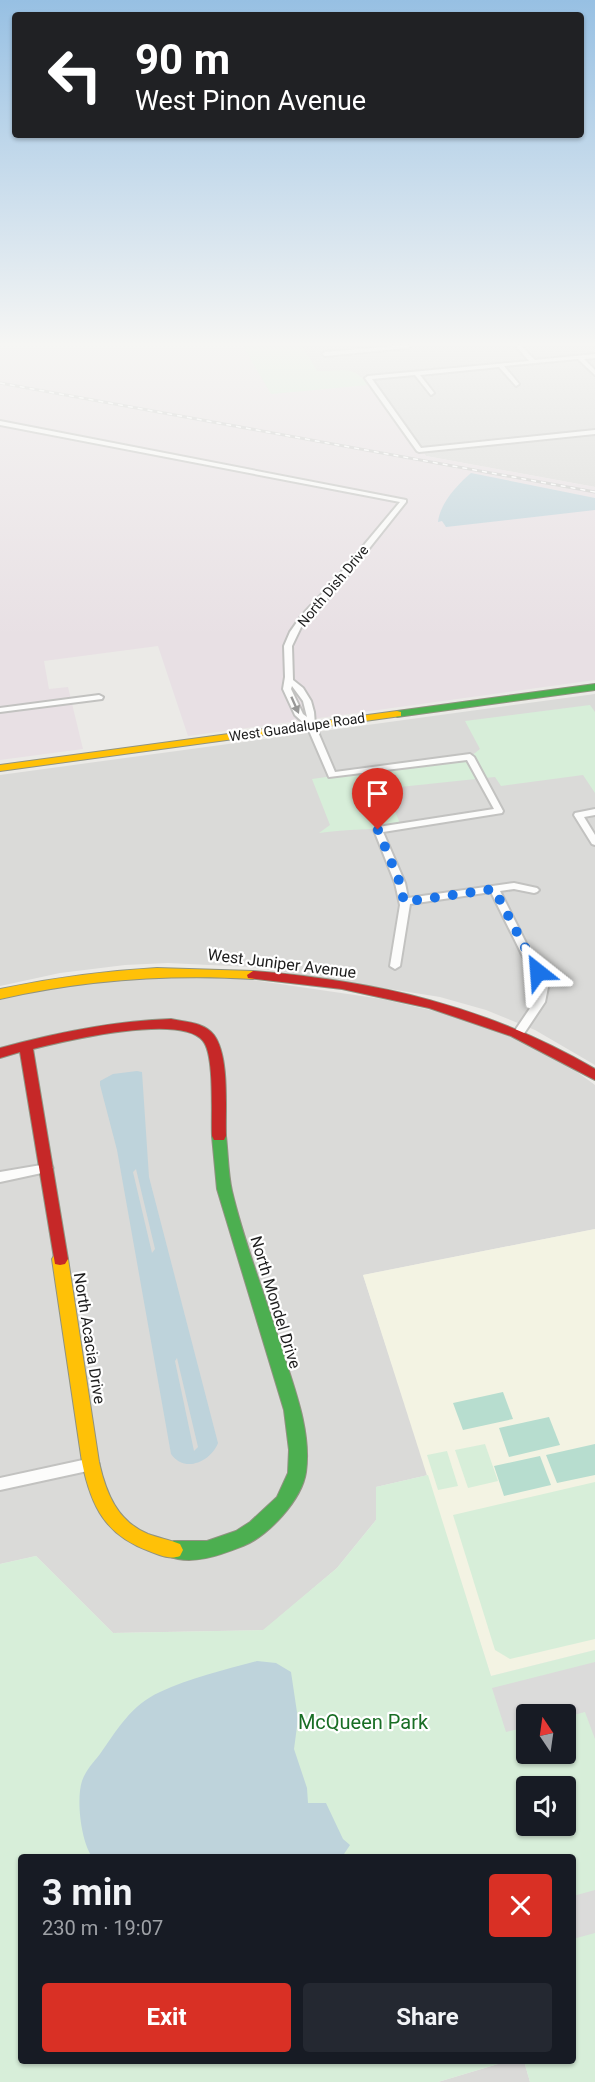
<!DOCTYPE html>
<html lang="en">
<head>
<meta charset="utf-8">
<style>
	:root { --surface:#171b24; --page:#242831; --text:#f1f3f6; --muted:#9ea1a6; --accent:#d93025 }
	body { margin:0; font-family:Roboto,sans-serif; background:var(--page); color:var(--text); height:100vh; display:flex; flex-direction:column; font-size:22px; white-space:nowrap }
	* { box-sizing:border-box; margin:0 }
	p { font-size:20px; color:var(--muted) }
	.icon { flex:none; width:33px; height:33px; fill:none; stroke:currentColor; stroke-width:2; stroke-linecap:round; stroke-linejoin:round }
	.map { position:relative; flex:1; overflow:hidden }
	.sheet { position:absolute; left:18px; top:1854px; width:558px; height:210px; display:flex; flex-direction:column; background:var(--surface); border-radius:6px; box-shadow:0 2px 4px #0004 }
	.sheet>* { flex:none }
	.banner { position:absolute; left:12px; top:12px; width:572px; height:126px; border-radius:6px; box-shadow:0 2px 4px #0004; background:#202124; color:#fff; overflow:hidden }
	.needle { width:39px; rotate:347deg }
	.fabs { position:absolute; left:516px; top:1704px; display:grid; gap:12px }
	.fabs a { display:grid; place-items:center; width:60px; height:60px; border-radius:6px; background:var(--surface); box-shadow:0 2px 4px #0004; font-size:30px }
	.pin { position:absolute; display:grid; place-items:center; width:51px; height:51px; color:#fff; margin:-62px -26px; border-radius:50% 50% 50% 0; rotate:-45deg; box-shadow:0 0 6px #0007 }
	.pin .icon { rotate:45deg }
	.me { position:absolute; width:66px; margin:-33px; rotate:332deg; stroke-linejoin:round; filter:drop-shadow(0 0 4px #0008) }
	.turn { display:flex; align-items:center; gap:21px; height:126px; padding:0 24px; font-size:27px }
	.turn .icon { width:78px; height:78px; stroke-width:2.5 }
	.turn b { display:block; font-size:42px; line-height:51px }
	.round { display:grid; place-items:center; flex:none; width:63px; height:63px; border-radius:6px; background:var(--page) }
	.overview { display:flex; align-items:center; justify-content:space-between; height:102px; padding:0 24px }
	h1 { font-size:36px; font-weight:700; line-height:45px }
	.primary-button { display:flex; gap:12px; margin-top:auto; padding:12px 24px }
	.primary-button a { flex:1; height:69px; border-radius:6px; background:var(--accent); color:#fff; font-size:24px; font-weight:700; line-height:69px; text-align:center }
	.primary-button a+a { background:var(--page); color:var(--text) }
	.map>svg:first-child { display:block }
	.residential { fill:#dadad8 }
	.industrial { fill:#e8e0e4 }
	.education { fill:#f3f3e3 }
	.park { fill:#d7eed9; fill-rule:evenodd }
	.pitch { fill:#b7ddcf }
	.parking { fill:#dbdbda }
	.water { fill:#bed3db; fill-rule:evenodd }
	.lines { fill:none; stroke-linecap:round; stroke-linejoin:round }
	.street-casing { stroke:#c2c2c0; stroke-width:4 }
	.fast-casing { stroke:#909381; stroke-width:2 }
	.slow-casing { stroke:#909381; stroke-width:2 }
	.jam-casing { stroke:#909381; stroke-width:2 }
	.street { fill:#fcfcfb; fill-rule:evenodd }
	.fast { fill:#4caf50; fill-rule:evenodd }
	.slow { fill:#ffc107; fill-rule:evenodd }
	.jam { fill:#c62828; fill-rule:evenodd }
	.rail-casing { stroke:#cacac9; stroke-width:3 }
	.rail { stroke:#fff; stroke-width:1.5; stroke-dasharray:5; stroke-linecap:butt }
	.oneway { fill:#989897 }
	.route { stroke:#1a73e8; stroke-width:10; stroke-dasharray:0 18 }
	.labels { text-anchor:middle; stroke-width:4.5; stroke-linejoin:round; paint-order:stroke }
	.far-street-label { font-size:14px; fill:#1d1d1d; stroke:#fff }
	.street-label { font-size:16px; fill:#1d1d1d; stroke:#fff }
	.near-park-label { font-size:20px; fill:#196e25; stroke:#fff }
</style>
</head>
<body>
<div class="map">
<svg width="595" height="2082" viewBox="0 0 595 2082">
	<rect width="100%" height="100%" fill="#ebeae7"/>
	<g class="residential">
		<path d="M243,346H595V487L426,456L375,384L271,394Z"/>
		<path d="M595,694V1065L535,1030L486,1010L440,997L251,967L168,963L125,965L60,973L0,986V775Z"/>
		<path d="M143,977L246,979L382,999L434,1011L478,1023L513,1037L573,1069L595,1085V1229L363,1275L428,1475L376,1487V1520L337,1568L264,1630L113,1633L36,1556L0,1564V1000L44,989Z"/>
		<path d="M508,2061H524L530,2082H438Z"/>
	</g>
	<path class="industrial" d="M0,346H243L271,394L368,385L416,452H423L426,456L595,487V680L188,736L158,646L44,661L49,689L68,687L83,749L0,760Z"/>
	<path class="education" d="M595,1229V1650L491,1676L363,1275Z"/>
	<g class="park">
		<path d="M243,346H302L317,371C341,372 352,363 368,385L271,394Z"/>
		<path d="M590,705L595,712V793L583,775L501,786L495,777L381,789L380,794L393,806L401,826C374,830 347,829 319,833L330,825L312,779L470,757L480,749L465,721Z"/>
		<path d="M485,1444L498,1481L468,1488L455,1450Z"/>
		<path d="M447,1451L458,1486L438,1490L427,1455Z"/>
		<path d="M428,1475L491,1676L595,1650V2082H530L524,2061H573V1857H21V2061H508L438,2082H0V1564L36,1556L113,1633L263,1630L337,1568L376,1520V1487ZM526,1714H566V1754H526ZM526,1786H566V1826H526Z"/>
		<path d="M595,1482V1639L510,1659L495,1650L453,1515Z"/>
	</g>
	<g class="pitch">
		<path d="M503,1392L513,1419L463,1430L453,1403Z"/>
		<path d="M549,1417L560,1445L509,1457L499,1428Z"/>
		<path d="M595,1444V1475L557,1483L546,1455Z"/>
		<path d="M540,1456L551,1485L504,1496L494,1466Z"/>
	</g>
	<g class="parking">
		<path d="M595,1662V1739L585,1712L566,1717V1714H526V1727L506,1732L492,1688Z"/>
		<path d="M595,1890V1933L573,1939V1896Z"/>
	</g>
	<g class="water">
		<path d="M471,473L595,498V510L446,527L442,521L438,522C440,503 458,484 471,473Z"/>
		<path d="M137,1071L142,1072L149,1177L218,1443C211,1461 185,1474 171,1454L117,1150L100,1085V1081L113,1074ZM136,1169L155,1249L152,1253L133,1172ZM177,1358L198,1447L194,1451L175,1361Z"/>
		<path d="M257,1661L276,1663L291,1672L298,1719L294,1749L307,1788L308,1803H326L343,1839L350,1845L342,1857H92C81,1841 76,1800 82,1781C86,1770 93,1763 100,1754C117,1730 131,1705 160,1692C190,1678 224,1670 257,1661Z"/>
	</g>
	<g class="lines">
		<defs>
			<g id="street">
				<path d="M394,346H410L407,348L325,356L322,354L325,352Z"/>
				<path d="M516,346H521L535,360L595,354V358L584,359L595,370V375L578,359L504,366L519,384L516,386L499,367L420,375L434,393L431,395L415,375L372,379L421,448L595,430V434L419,452L417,451L365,378L368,376L529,361Z"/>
				<path d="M0,421L406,500V502L340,585L302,625L292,646L293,680L303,688L311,701L314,712L315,725L335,772L470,754L474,757L503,811L502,813L383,832L405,883L408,898L514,883L537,888L539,890L537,892L534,893L514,889L500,891L548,987L545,1002L523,1035H515L514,1032L535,1001L538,987L491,892L410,904L400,966L395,969L390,966L400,905L395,883L374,830L378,827L494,809L467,760L329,777L307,726L295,715L283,689L285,677L284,646L290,632L302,615L334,581L400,502L0,425ZM292,686L303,701L307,717L303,714L291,689Z"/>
				<path d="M99,695L103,697L102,699L0,712V708Z"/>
				<path d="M595,809V815L584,817L595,835V845L592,844L574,815L575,813Z"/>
				<path d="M47,1164L51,1165L53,1168L51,1171L0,1182V1172Z"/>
				<path d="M92,1458L97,1460L99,1464L97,1468L92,1470L0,1490V1478Z"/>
			</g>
			<g id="fast">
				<path d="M595,684V690L397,717L392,714L397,711Z"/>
				<path d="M219,1130L224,1132L226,1136C228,1154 228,1173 232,1191C244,1242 264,1293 280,1343C292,1383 312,1429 306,1472C302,1500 268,1536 243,1546C220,1555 192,1566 168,1556L165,1550L168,1544L174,1541H207L236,1531L250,1522L277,1497L288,1473L289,1450L284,1410L217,1189L212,1136L214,1132Z"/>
			</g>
			<g id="slow">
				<path d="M397,711L401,712V716L0,771V765Z"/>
				<path d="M157,968L253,971L259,975L253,979C167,974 84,980 0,999V989C52,978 104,971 157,968Z"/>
				<path d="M60,1253L65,1254L68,1259L99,1462C106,1493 117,1521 148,1534C159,1538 170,1540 180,1544L183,1550L180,1556C170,1560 159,1555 149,1551C105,1535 91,1506 82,1462L52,1259L55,1254Z"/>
			</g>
			<g id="jam">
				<path d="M253,971C377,981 487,1006 595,1069V1080L511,1036L429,1008L342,989L248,978L247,975Z"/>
				<path d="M171,1019C185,1022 204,1022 214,1035C230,1057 225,1109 226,1136L224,1140H214L212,1136C211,1116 215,1055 203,1041C181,1013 65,1041 33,1049L68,1259L65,1264L60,1265L55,1264L20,1052L0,1058V1048C55,1033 112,1021 171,1019Z"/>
			</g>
		</defs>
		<use href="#street" class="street-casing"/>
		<use href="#fast" class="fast-casing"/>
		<use href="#slow" class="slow-casing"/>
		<use href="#jam" class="jam-casing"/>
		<use href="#street" class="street"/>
		<use href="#fast" class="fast"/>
		<use href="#slow" class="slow"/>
		<use href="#jam" class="jam"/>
		<defs>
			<path id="rail" d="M0,383L595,492"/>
		</defs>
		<use href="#rail" class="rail-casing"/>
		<use href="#rail" class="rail"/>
	</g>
	<defs><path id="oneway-solid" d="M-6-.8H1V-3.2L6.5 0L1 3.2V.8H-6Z" transform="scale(1.5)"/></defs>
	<use class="oneway" href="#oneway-solid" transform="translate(295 705) rotate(66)"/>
	<linearGradient id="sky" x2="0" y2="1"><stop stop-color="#97c0e3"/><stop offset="0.54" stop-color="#f6f6f4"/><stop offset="1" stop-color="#f6f6f4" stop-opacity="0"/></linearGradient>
	<rect width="595" height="637" fill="url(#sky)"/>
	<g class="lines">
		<path class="route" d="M378,830L400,883L404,902L494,889L538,972"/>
	</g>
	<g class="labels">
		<g class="far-street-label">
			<text transform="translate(333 586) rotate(-50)" y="5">North Dish Drive</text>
			<text transform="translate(297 727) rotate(-8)" y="5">West Guadalupe Road</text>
		</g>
		<g class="street-label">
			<text transform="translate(282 963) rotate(7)" y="6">West Juniper Avenue</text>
			<text transform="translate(276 1302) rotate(73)" y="6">North Mondel Drive</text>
			<text transform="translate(90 1338) rotate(81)" y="6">North Acacia Drive</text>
		</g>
		<g class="near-park-label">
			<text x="363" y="1729">McQueen Park</text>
		</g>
	</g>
</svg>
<div class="fabs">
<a><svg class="needle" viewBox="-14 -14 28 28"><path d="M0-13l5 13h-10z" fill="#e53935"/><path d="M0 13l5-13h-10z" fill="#9ea1a6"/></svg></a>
<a><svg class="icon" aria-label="sound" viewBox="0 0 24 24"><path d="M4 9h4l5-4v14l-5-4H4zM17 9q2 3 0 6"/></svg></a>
</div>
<div class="pin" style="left:378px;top:830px;background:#d93025"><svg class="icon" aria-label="arrive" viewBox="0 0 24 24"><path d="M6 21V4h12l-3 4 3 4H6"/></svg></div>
<svg class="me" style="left:538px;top:972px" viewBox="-20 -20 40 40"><path d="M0-17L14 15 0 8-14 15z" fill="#1a73e8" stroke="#fff" stroke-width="4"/></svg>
<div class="banner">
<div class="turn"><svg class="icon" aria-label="left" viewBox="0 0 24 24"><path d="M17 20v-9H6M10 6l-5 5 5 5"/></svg><div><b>90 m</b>West Pinon Avenue</div></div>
</div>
<section class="sheet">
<div class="overview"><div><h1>3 min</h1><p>230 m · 19:07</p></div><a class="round" style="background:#d93025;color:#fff"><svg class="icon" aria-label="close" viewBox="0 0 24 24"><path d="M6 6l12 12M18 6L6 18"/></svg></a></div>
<div class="primary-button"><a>Exit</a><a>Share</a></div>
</section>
</div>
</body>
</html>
